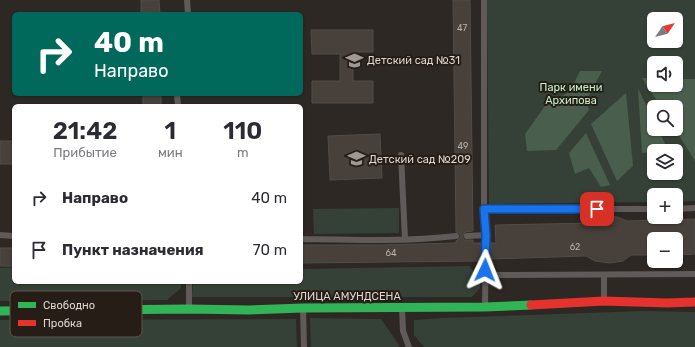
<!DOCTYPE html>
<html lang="ru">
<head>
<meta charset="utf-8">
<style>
	:root { --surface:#fff; --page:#f2f2f3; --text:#2b2b33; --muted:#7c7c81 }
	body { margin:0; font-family:Rubik,sans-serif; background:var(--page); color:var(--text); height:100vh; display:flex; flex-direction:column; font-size:15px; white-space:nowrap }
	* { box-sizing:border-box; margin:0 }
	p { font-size:13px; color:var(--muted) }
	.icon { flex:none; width:22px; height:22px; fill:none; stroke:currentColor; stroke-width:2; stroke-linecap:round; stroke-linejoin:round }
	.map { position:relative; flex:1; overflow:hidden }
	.panel { position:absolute; left:12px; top:104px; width:291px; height:180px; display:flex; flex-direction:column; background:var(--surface); border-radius:6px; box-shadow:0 1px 3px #0004 }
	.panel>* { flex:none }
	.banner { position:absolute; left:12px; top:12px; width:291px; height:84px; border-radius:6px; box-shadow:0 1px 3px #0004; background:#00695c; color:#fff; overflow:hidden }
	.needle { width:26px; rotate:55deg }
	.fabs { position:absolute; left:647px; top:12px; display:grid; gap:8px }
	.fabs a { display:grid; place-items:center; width:36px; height:36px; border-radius:6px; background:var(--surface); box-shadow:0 1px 3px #0004; font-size:20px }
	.pin { position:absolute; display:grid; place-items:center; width:34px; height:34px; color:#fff; margin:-17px; border-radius:8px; box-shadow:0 2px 6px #0006 }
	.me { position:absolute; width:44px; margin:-22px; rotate:2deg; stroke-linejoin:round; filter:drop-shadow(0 0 3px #0008) }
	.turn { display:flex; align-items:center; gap:14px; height:84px; padding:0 16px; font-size:18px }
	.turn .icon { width:52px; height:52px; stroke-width:2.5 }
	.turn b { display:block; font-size:28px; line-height:34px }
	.eta { display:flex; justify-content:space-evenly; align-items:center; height:68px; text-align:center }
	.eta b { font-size:24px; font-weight:600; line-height:28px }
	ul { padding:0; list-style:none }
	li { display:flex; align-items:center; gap:12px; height:52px; padding:0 16px }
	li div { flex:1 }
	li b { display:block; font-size:15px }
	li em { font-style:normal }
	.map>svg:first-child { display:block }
	.green { fill:#354136; fill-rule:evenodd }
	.forest { fill:#495e4c }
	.building { fill:#47403b; stroke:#504c48 }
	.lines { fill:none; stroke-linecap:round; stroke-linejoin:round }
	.lane { stroke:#605a59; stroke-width:6 }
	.fast { stroke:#30b455; stroke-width:9 }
	.jam { stroke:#e5322d; stroke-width:9 }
	.route-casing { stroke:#114b97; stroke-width:10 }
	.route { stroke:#1a73e8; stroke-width:7 }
	.labels { text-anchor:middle; stroke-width:4; stroke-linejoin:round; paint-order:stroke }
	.number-label { font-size:9px; fill:#b8b0ac }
	.poi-label { font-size:11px; fill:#ddd6d2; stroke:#271d17; text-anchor:start }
	.park-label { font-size:11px; fill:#c1f2ca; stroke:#271d17 }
	.street-label { font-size:11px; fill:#ddd6d2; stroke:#271d17 }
	.key { fill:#271d17; stroke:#5e544f; stroke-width:1 }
	.key-label { font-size:11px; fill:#ddd6d2 }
</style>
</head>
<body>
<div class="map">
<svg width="695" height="347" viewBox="0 0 695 347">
	<rect width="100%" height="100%" fill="#2d2824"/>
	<g class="green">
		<path d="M487,0H695V201L676,202V195H654V202L489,204ZM654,19H676V41H654ZM654,63H676V85H654ZM654,107H676V129H654ZM654,151H676V173H654Z"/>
		<path d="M399,208V233L314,234L313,209Z"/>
		<path d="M469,266L480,277V288L472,297H192L193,282H301V269Z"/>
		<path d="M14,267V282H181V288L167,300L0,301V268Z"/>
		<path d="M643,311L695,312V347H424L414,335V320L443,318Z"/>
		<path d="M310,318L381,319L397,342L400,347H311Z"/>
		<path d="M296,319L297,347H0V320Z"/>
	</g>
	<g class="forest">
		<path d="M580,71H602L586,101L589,110L556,150L527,151L525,134L545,106L570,91Z"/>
		<path d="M642,78H654V85H676V79H695V161L675,129H676V107H661Z"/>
		<path d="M638,88L654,122V129H658L668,150L654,151V152L642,153Z"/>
		<path d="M626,93L633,166L617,181L591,124Z"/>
		<path d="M586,133L610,185L601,187L589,168L575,174L569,153Z"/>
	</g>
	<g class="building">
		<path d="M141,0H159L160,14H141Z"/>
		<path d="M453,0H470L473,231L465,232L463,236V239L465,240H473V243H481V260H480V261L301,263V245H379L456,243V241L460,238V234L456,232Z"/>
		<path d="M311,30H373V52H353V81H373V103H312V81H340V54H312Z"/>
		<rect x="143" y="94" width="18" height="12"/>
		<path d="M380,134L382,178L330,180L328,136Z"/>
		<rect x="0" y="141" width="14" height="23"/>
		<path d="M607,216L617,217L627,221L695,219V254L676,255V239H654V255H631L623,261L609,263L595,261L586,256L490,259V243H496L495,225L592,223L599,217Z"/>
		<rect x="0" y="248" width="14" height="18"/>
	</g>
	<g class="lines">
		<g class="lane">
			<path d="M187,0L188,14"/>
			<path d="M484,0V209L486,235L485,306"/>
			<path d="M177,94L178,106"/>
			<path d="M401,155L405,239"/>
			<path d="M484,209H654"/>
			<path d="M676,209L695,208"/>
			<path d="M0,235L14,236"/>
			<path d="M467,236L486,235"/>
			<path d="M301,239C352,240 405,242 456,236"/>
			<path d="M486,275L695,274"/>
			<path d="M604,275V300"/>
			<path d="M189,282V308"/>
			<path d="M402,308L403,331L409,347"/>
			<path d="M303,309L304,347"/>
		</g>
		<path class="fast" d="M0,311L189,309L249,310L303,308L485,307L531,305"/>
		<path class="jam" d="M531,305L604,301L667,303L695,302"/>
	</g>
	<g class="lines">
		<defs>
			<path id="route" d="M485,270L486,235L484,209H597"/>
		</defs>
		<use href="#route" class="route-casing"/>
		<use href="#route" class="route"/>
	</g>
	<defs>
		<symbol id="school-bare" viewBox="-9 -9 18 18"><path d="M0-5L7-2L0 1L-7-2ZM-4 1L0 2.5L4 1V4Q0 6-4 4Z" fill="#9f9995" stroke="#271d17" stroke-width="2.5" paint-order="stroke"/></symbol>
	</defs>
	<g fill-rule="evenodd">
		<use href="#school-bare" x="342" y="48" width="25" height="25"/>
		<use href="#school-bare" x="344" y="146" width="25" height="25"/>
	</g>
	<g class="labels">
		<g class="number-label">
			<text x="462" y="31">47</text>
			<text x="463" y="149">49</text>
			<text x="575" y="250">62</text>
			<text x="391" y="256">64</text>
		</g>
		<g class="poi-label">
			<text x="367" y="64">Детский сад №31</text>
			<text x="369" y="163">Детский сад №209</text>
		</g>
		<g class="park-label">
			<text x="571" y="91">Парк имени<tspan x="571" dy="13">Архипова</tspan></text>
		</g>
		<g class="street-label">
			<text x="347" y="300">УЛИЦА АМУНДСЕНА</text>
		</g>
	</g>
	<rect x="10" y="291" width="132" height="46" rx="6" class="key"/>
	<rect x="18" y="302" width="18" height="6" fill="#30b455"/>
	<rect x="18" y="320" width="18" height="6" fill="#e5322d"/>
	<g class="key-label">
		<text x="43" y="309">Свободно</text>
		<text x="43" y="327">Пробка</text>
	</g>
</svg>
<div class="fabs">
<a><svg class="needle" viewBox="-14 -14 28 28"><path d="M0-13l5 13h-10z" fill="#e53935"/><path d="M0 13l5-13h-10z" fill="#7c7c81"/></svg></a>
<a><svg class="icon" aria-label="sound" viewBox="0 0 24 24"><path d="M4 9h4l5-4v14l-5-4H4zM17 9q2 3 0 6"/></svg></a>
<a><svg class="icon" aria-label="search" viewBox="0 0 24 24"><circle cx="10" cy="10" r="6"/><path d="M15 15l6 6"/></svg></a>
<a><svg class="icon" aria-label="layers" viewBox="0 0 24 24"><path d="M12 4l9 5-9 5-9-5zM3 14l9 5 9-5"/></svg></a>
<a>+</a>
<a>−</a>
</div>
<div class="pin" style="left:597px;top:209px;background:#d93025"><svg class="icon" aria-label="arrive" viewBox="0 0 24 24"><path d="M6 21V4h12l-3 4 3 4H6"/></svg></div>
<svg class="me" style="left:485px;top:270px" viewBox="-20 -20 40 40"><path d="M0-17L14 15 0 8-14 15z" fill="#1a73e8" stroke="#fff" stroke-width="4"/></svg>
<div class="banner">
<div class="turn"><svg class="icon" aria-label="right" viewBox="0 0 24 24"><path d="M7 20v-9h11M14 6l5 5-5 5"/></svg><div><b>40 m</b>Направо</div></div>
</div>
<section class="panel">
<div class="eta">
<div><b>21:42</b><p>Прибытие</p></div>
<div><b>1</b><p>мин</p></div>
<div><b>110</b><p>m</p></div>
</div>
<ul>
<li><svg class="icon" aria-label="right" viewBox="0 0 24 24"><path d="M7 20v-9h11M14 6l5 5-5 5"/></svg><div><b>Направо</b></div><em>40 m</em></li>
<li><svg class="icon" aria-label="arrive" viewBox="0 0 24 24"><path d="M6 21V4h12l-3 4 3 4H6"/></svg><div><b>Пункт назначения</b></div><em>70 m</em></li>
</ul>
</section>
</div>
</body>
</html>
